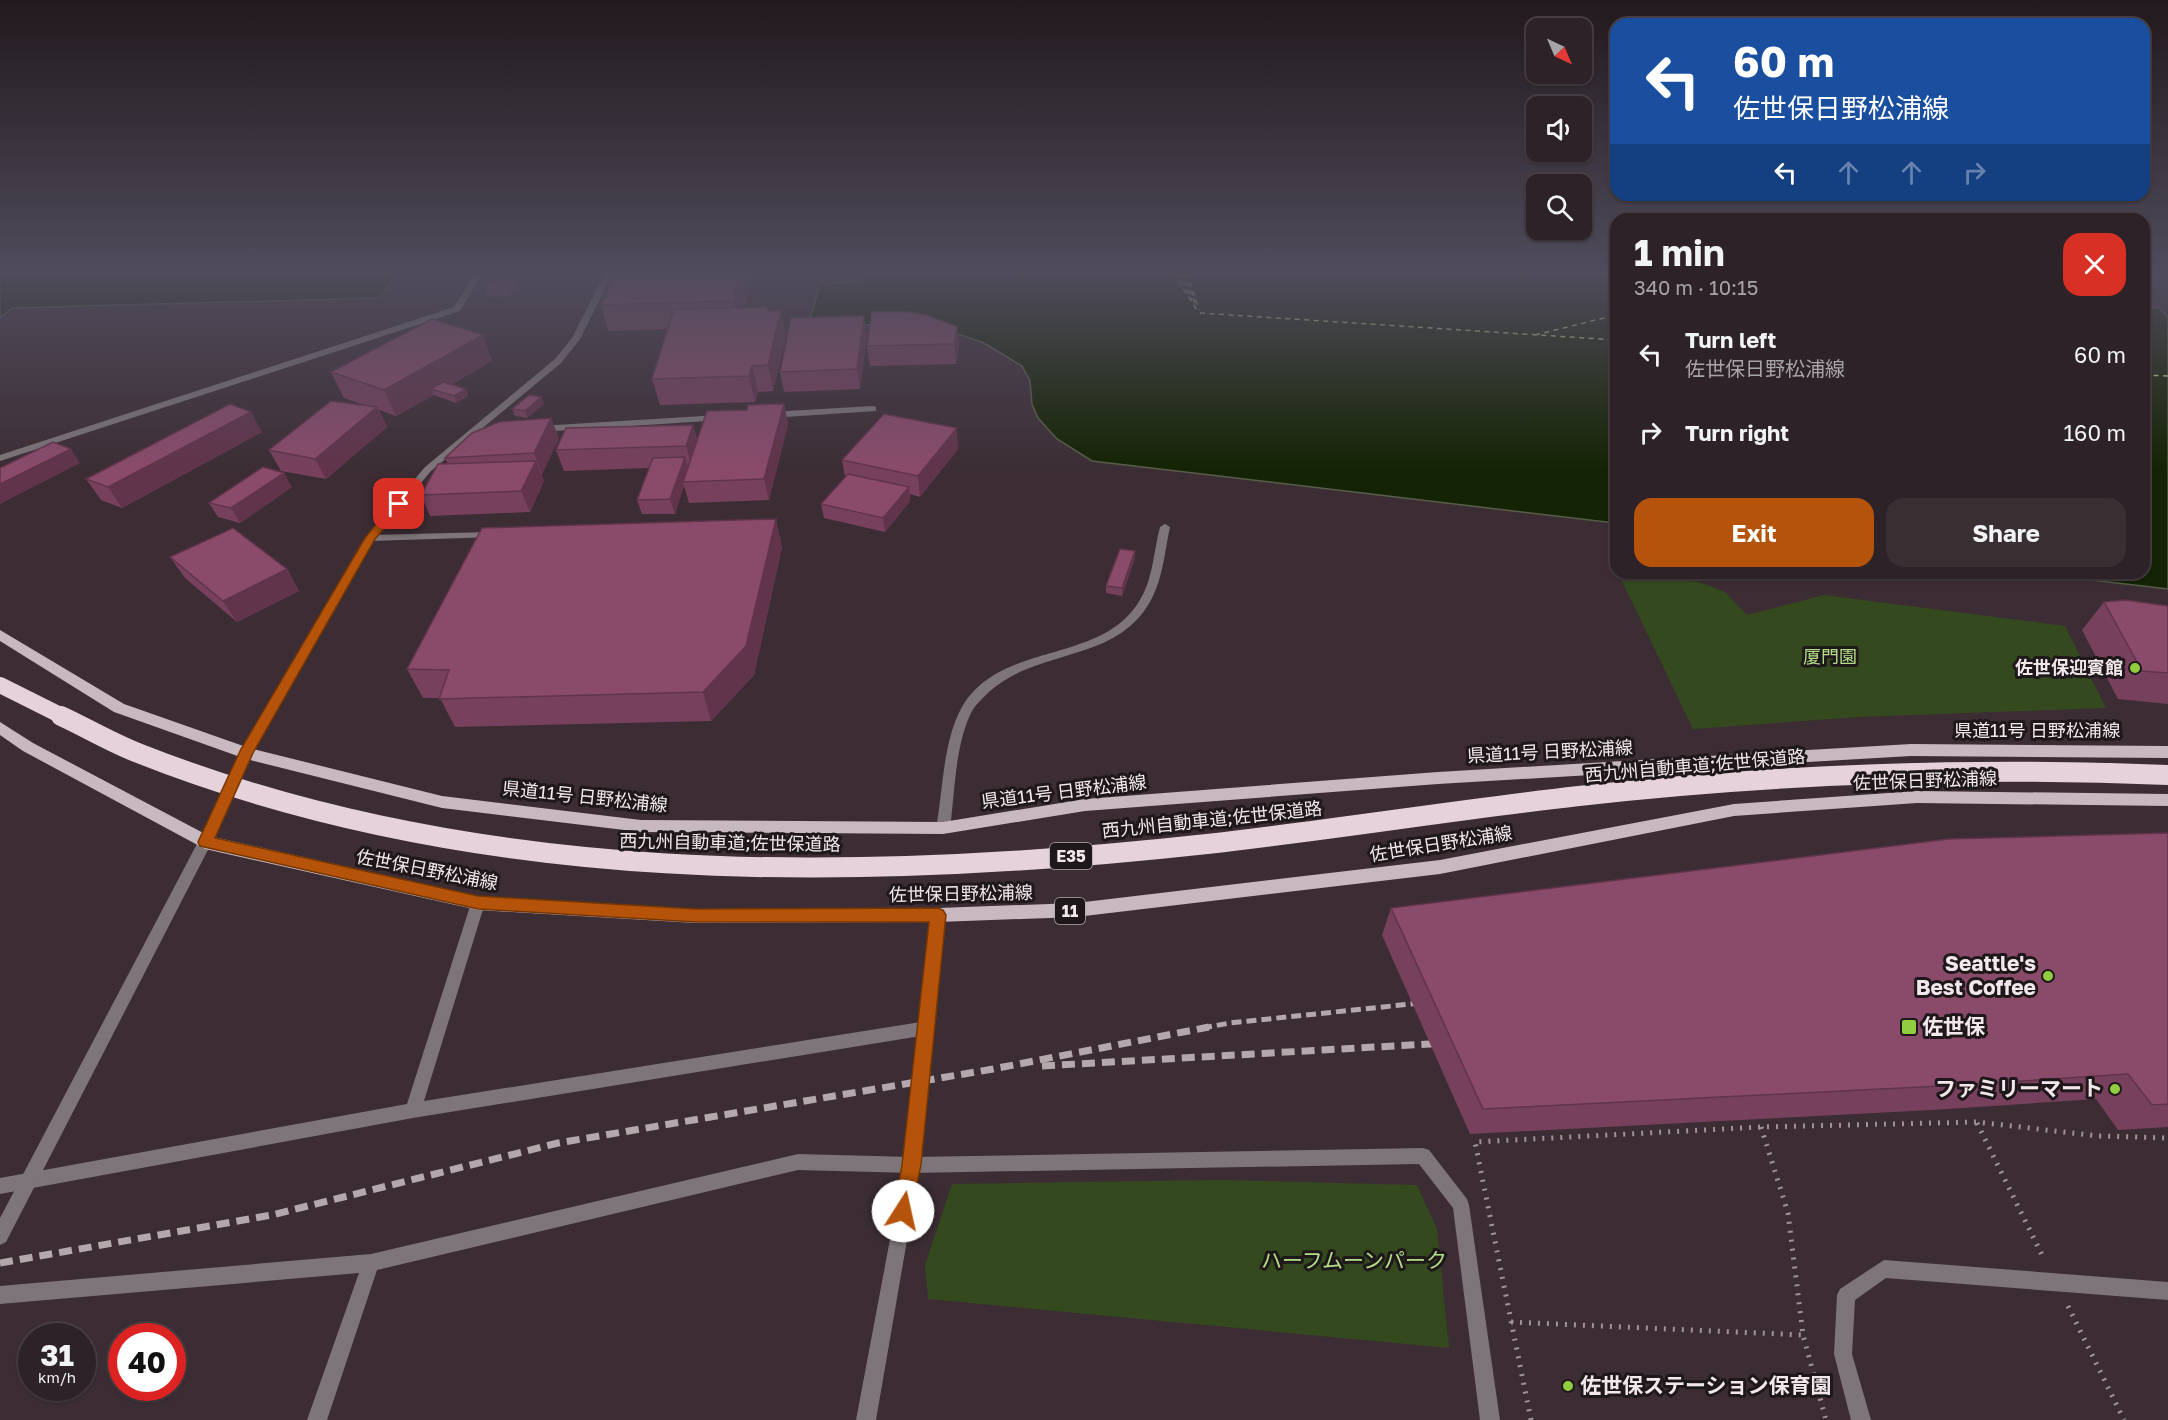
<!DOCTYPE html>
<html lang="en">
<head>
<meta charset="utf-8">
<style>
	:root { --surface:#2d2227; --page:#392f33; --text:#f1f3f6; --muted:#a7a4a7; --line:#483f44; --accent:#b45309 }
	body { margin:0; font-family:"Golos Text","Noto Sans JP",sans-serif; background:var(--page); color:var(--text); height:100vh; display:flex; flex-direction:column; font-size:22px; white-space:nowrap }
	* { box-sizing:border-box; margin:0 }
	p { font-size:20px; color:var(--muted) }
	.icon { flex:none; width:33px; height:33px; fill:none; stroke:currentColor; stroke-width:2; stroke-linecap:round; stroke-linejoin:round }
	.map { position:relative; flex:1; overflow:hidden }
	.sheet { position:absolute; left:1610px; top:213px; width:540px; height:366px; display:flex; flex-direction:column; background:var(--surface); border-radius:18px; box-shadow:0 2px 4px #0004,0 0 0 2px var(--line) }
	.sheet>* { flex:none }
	.banner { position:absolute; left:1610px; top:18px; width:540px; height:183px; border-radius:18px; box-shadow:0 2px 4px #0004,0 0 0 2px var(--line); background:#1a4fa0; color:#fff; overflow:hidden }
	.needle { width:39px; rotate:136deg }
	.controls { position:absolute; left:1526px; top:18px; display:grid; gap:12px }
	.controls a { display:grid; place-items:center; width:66px; height:66px; border-radius:12px; background:var(--surface); box-shadow:0 2px 4px #0004,0 0 0 2px var(--line); font-size:30px }
	.speed { position:absolute; left:18px; top:1323px; display:flex; gap:12px; font-size:30px; font-weight:700; text-align:center }
	.speed>* { display:grid; place-content:center; width:78px; height:78px; border-radius:50%; background:var(--surface); box-shadow:0 2px 4px #0004,0 0 0 2px var(--line); line-height:1 }
	.speed small { font-size:15px; font-weight:400 }
	.speed .limit { border:9px solid #d22; background:#fff; color:#111 }
	.pin { position:absolute; display:grid; place-items:center; width:51px; height:51px; color:#fff; margin:-26px; border-radius:12px; box-shadow:0 3px 9px #0006 }
	.me { position:absolute; width:66px; margin:-33px; rotate:10deg; stroke-linejoin:round; filter:drop-shadow(0 0 4px #0008) }
	.turn { display:flex; align-items:center; gap:21px; height:126px; padding:0 24px; font-size:27px }
	.turn .icon { width:78px; height:78px; stroke-width:2.5 }
	.turn b { display:block; font-size:42px; line-height:51px }
	.lanes { display:flex; align-items:center; height:57px; padding:0 24px; background:#0003; justify-content:center; gap:30px; direction:ltr }
	.lanes .off { opacity:.35 }
	.round { display:grid; place-items:center; flex:none; width:63px; height:63px; border-radius:18px; background:var(--page) }
	.summary { display:flex; align-items:center; justify-content:space-between; height:102px; padding:0 24px }
	h1 { font-size:36px; font-weight:700; line-height:45px }
	.button { display:flex; gap:12px; margin-top:auto; padding:12px 24px }
	.button a { flex:1; height:69px; border-radius:18px; background:var(--accent); color:#fff; font-size:24px; font-weight:700; line-height:69px; text-align:center }
	.button a+a { background:var(--page); color:var(--text) }
	ul { padding:0; list-style:none }
	li { display:flex; align-items:center; gap:18px; height:78px; padding:0 24px }
	li div { flex:1 }
	li b { display:block; font-size:22px }
	li em { font-style:normal }
	.map>svg:first-child { display:block }
	.green { fill:#35491e }
	.water { fill:#142303; stroke:#575e49; stroke-width:1.5 }
	.lines { fill:none; stroke-linecap:round; stroke-linejoin:round }
	.ferry { stroke:#b8e48c; stroke-width:1.5; stroke-dasharray:5 4.5; stroke-linecap:butt }
	.path { stroke:#9f9298; stroke-width:5; stroke-dasharray:2 7; stroke-linecap:butt }
	.service { fill:#7d7579; fill-rule:evenodd }
	.minor { fill:#7d7579; fill-rule:evenodd }
	.tertiary { fill:#7d7579; fill-rule:evenodd }
	.primary { fill:#c8b8bf; fill-rule:evenodd }
	.rail-far1 { stroke:#b4a8ad; stroke-width:5; stroke-dasharray:10 5; stroke-linecap:butt }
	.rail { stroke:#b4a8ad; stroke-width:7; stroke-dasharray:13 7; stroke-linecap:butt }
	.motorway-bridge-far1 { stroke:#e6d2db; stroke-width:16 }
	.motorway-bridge { stroke:#e6d2db; stroke-width:20 }
	.wall { fill:#77405c }
	.shaded-wall { fill:#61344b }
	.building { fill:#8a4b6b; stroke:#61344b; stroke-width:1.5 }
	.route { fill:#b45309; stroke:#753606; stroke-width:1.5 }
	.poi-dot { fill:#90cd41; stroke:#1f181b; stroke-width:2 }
	.labels { text-anchor:middle; stroke-width:6; stroke-linejoin:round; paint-order:stroke }
	.shield { fill:#1f181b; stroke:#b3aaad; stroke-width:1.5 }
	.shield-label { font-size:16px; font-weight:bold; fill:#f2e8ec }
	.park-label { font-size:18px; fill:#b3de87; stroke:#1f181b }
	.poi-label { font-size:18px; font-weight:bold; fill:#f2e8ec; stroke:#1f181b; text-anchor:end }
	.street-label { font-size:18px; fill:#f2e8ec; stroke:#1f181b }
	.near-poi-label { font-size:21px; font-weight:bold; fill:#f2e8ec; stroke:#1f181b; text-anchor:end }
	.near-park-label { font-size:21px; fill:#b3de87; stroke:#1f181b }
</style>
</head>
<body>
<div class="map">
<svg width="2168" height="1420" viewBox="0 0 2168 1420">
	<rect width="100%" height="100%" fill="#3c2d34"/>
	<g class="green">
		<path d="M1670,578L1699,582L1725,592L1747,615L1824,595L2065,626L2106,708L1858,717L1693,729L1622,581Z"/>
		<path d="M1221,1180L1417,1185L1437,1229L1449,1348L928,1299L925,1265L952,1184Z"/>
	</g>
	<g class="water">
		<path d="M0,273H398L379,298L12,308L0,318Z"/>
		<path d="M861,273H1615V523L1092,461L1057,439L1038,418L1032,404L1030,381L1022,366L984,343L928,324L808,326L820,284L859,282Z"/>
		<path d="M2144,307L2159,308L2168,317V589L2031,573H2144Z"/>
	</g>
	<g class="lines">
		<g class="ferry">
			<path d="M1173,273L1199,313"/>
			<path d="M1177,273L1192,300"/>
			<path d="M1180,273L1197,307"/>
			<path d="M1184,273L1195,301"/>
			<path d="M1187,273L1199,310"/>
			<path d="M1200,313L1616,340"/>
			<path d="M1535,335L1616,315"/>
			<path d="M2144,375L2168,376"/>
		</g>
		<g class="path">
			<path d="M1977,1123L2044,1259"/>
			<path d="M1761,1127L1788,1213L1803,1335L1826,1420"/>
			<path d="M2068,1306L2124,1420"/>
			<path d="M1511,1322L1803,1335"/>
			<path d="M1531,1420L1475,1142L1761,1127L1977,1122L2098,1136L2168,1138"/>
		</g>
		<g class="service">
			<path d="M1165,524L1170,527C1165,550 1163,577 1152,598C1119,663 1041,647 990,691C984,697 976,704 972,711C955,744 955,792 950,828L948,832L943,833L938,832L936,828C943,791 943,740 962,707C1002,639 1104,666 1141,598C1153,578 1154,549 1160,527Z"/>
			<path d="M492,532L496,533V537L370,541L365,538L370,535Z"/>
		</g>
		<g class="minor">
			<path d="M475,273H483L460,311L0,461V455L454,307Z"/>
			<path d="M873,406L876,407V411L769,418L764,415L769,412Z"/>
			<path d="M719,415L722,416V420L539,432L534,429L539,426Z"/>
			<path d="M478,897L483,899L485,903L424,1101L927,1021L932,1023L935,1028L932,1033L927,1035L413,1118L0,1194V1178L407,1104L471,903L473,899Z"/>
			<path d="M1423,1148L1429,1150L1467,1199L1469,1205L1500,1420H1480L1453,1208L1419,1164L912,1173L798,1170L377,1270L327,1420H307L359,1273L0,1304V1286L371,1254L798,1154L912,1157Z"/>
			<path d="M1884,1260L2168,1282V1300L1886,1278L1855,1300L1852,1354L1871,1420H1851L1834,1354L1837,1295L1840,1289Z"/>
		</g>
		<g class="tertiary">
			<path d="M605,273H613L580,339L561,363L431,471L374,539L252,753L212,842L6,1242L0,1245V1218L198,842L240,753L365,538L425,467L555,359L572,338Z"/>
			<path d="M938,909L943,911L945,915L920,1165L876,1420H856L904,1165L931,915L933,911Z"/>
		</g>
		<g class="primary">
			<path d="M0,630L124,704L249,748L442,796L641,820L943,822L1085,799L1438,772L1911,744L2168,746V758L1911,756L1438,784L1085,811L943,834L641,832L442,808L246,759L114,712L0,641Z"/>
			<path d="M0,722L33,743L209,836L478,896L696,909L938,908L1076,903L1440,860L1734,804L1917,791L2168,794V806L1917,803L1734,816L1440,874L1076,917L938,922L696,923L478,910L205,849L23,751L0,735Z"/>
		</g>
		<path class="rail-far1" d="M1202,1028L1230,1023L1430,1002"/>
		<g class="rail">
			<path d="M1042,1066L1446,1043"/>
			<path d="M0,1263L272,1215L558,1143L993,1069L1209,1027"/>
		</g>
		<path class="motorway-bridge-far1" d="M0,685L64,717"/>
		<path class="motorway-bridge" d="M61,716C87,728 112,743 138,753C476,887 851,883 1207,844C1331,830 1455,810 1579,796C1775,774 1972,767 2168,775"/>
	</g>
	<g class="wall">
		<path d="M521,273H557L555,277L523,278Z"/>
		<path d="M566,273H577L576,275H567Z"/>
		<path d="M754,273L744,307H767L768,311L781,310L786,336L773,391L758,392L755,402L660,405L652,379L668,329L608,331L601,305Z"/>
		<path d="M513,280L516,287L510,296L487,297L485,290Z"/>
		<path d="M908,312L959,347L956,364L870,366L867,346Z"/>
		<path d="M483,335L492,361L452,384L466,389L468,396L456,403L434,395L396,416L379,410L387,427L326,479L281,471L269,450L364,405L344,398L331,372Z"/>
		<path d="M867,335L860,389L784,392L780,372Z"/>
		<path d="M544,404L527,418L515,416L512,409Z"/>
		<path d="M784,404L788,424L769,500L689,503L684,486L675,514H642L637,500L649,468L564,471L556,450L693,425L697,439L747,410Z"/>
		<path d="M551,418L559,438L542,474H541L544,481L530,512L430,516L421,495L448,464L445,458Z"/>
		<path d="M262,432L122,508L101,500L86,479Z"/>
		<path d="M958,449L920,497L910,494V501L885,532L824,518L821,504L845,477L842,460Z"/>
		<path d="M292,487L240,523L218,517L209,503Z"/>
		<path d="M782,547L754,675L711,721L455,727L440,698H423L407,669Z"/>
		<path d="M170,557L287,569L299,591L237,622L185,578Z"/>
		<path d="M1135,558L1122,596L1106,593V586Z"/>
		<path d="M2104,602L2168,606V704L2118,699L2082,630Z"/>
		<path d="M2168,833V1127L2118,1130L2096,1099L1932,1110L1470,1134L1382,935L1391,908Z"/>
	</g>
	<g class="shaded-wall">
		<path d="M742,273H754L738,327L733,301Z"/>
		<path d="M513,280L516,287L510,296L508,289Z"/>
		<path d="M781,310L786,336L773,391L768,365Z"/>
		<path d="M864,316L867,335L860,389L857,369Z"/>
		<path d="M957,327L959,347L956,364L954,344Z"/>
		<path d="M483,335L492,361L439,391L431,389L434,395L396,416L384,390Z"/>
		<path d="M752,366L758,392L755,402L749,376Z"/>
		<path d="M466,389L468,396L456,403L454,396Z"/>
		<path d="M541,397L544,404L527,418L525,411Z"/>
		<path d="M784,404L788,424L769,500L764,479Z"/>
		<path d="M377,407L387,427L326,479L315,459Z"/>
		<path d="M251,412L262,432L122,508L108,487Z"/>
		<path d="M551,418L559,438L542,474L534,453Z"/>
		<path d="M693,425L699,445L692,467L686,446Z"/>
		<path d="M957,428L958,449L920,497L918,476Z"/>
		<path d="M71,449L80,463L0,504V484Z"/>
		<path d="M685,457L689,471L683,482L684,486L675,514L670,499Z"/>
		<path d="M536,461L544,481L530,512L521,491Z"/>
		<path d="M284,473L292,487L240,523L231,508Z"/>
		<path d="M909,487L910,501L885,532L883,518Z"/>
		<path d="M776,519L782,547L754,675L711,721L703,692Z"/>
		<path d="M1135,551V558L1122,596V588Z"/>
		<path d="M287,569L299,591L237,622L223,601Z"/>
	</g>
	<g class="building">
		<path d="M616,273H742L733,301L601,305Z"/>
		<path d="M513,280L508,289L485,290L491,281Z"/>
		<path d="M767,307L768,311L781,310L768,365L752,366L749,376L652,379L674,309Z"/>
		<path d="M872,312H908L926,315L957,327L954,344L867,346Z"/>
		<path d="M864,316L857,369L780,372L791,318Z"/>
		<path d="M432,319L483,335L384,390L331,372Z"/>
		<path d="M443,382L466,389L454,396L431,389Z"/>
		<path d="M529,395L541,397L525,411L512,409Z"/>
		<path d="M331,401L377,407L315,459L269,450Z"/>
		<path d="M230,404L251,412L108,487L86,479Z"/>
		<path d="M784,404L764,479L683,482L707,411L747,410L748,405Z"/>
		<path d="M884,414L957,428L918,476L842,460Z"/>
		<path d="M551,418L534,453L445,458L472,433L499,422Z"/>
		<path d="M693,425L686,446L556,450L566,428Z"/>
		<path d="M53,442L71,449L0,484V468Z"/>
		<path d="M685,457L670,499L637,500L653,458Z"/>
		<path d="M536,461L521,491L421,495L438,464Z"/>
		<path d="M263,467L284,473L231,508L209,503Z"/>
		<path d="M848,474L909,487L883,518L821,504Z"/>
		<path d="M776,519L746,646L703,692L439,699L449,670L407,669L482,528Z"/>
		<path d="M233,528L287,569L223,601L170,557Z"/>
		<path d="M1120,549L1135,551L1122,588L1106,586Z"/>
		<path d="M2125,600L2168,606V673L2142,671L2104,602Z"/>
		<path d="M2168,833V1104L2152,1105L2128,1074L1960,1085L1483,1109L1391,908L1949,839Z"/>
	</g>
	<linearGradient id="sky" x2="0" y2="1"><stop stop-color="#21191d"/><stop offset="0.58" stop-color="#504c5c"/><stop offset="1" stop-color="#504c5c" stop-opacity="0"/></linearGradient>
	<rect width="2168" height="471" fill="url(#sky)"/>
	<path class="route" d="M399,500L405,504L375,539L253,753L215,838L478,896L696,909L938,908L943,910L946,915L921,1165L910,1218L903,1221L897,1218L894,1211L902,1165L929,922H696L478,909L200,846L198,842L241,749L365,538L395,501Z"/>
	<g class="poi-dot">
		<circle cx="2135" cy="668" r="6"/>
		<circle cx="2048" cy="976" r="6"/>
		<rect x="1901" y="1019" width="16" height="16" rx="3"/>
		<circle cx="2115" cy="1089" r="6"/>
		<circle cx="1568" cy="1386" r="6"/>
	</g>
	<g class="labels">
		<g class="shield">
			<rect x="1050" y="843" width="42" height="26" rx="4.5"/>
			<rect x="1055" y="898" width="30" height="26" rx="4.5"/>
		</g>
		<g class="shield-label">
			<text x="1071" y="862">E35</text>
			<text x="1070" y="917">11</text>
		</g>
		<g class="park-label">
			<text x="1830" y="663">厦門園</text>
		</g>
		<g class="poi-label">
			<text x="2123" y="674">佐世保迎賓館</text>
		</g>
		<g class="street-label">
			<text x="2037" y="737">県道11号 日野松浦線</text>
			<text transform="translate(1550 752) rotate(-3)" y="6">県道11号 日野松浦線</text>
			<text transform="translate(1695 766) rotate(-5)" y="6">西九州自動車道;佐世保道路</text>
			<text transform="translate(1925 781) rotate(-2)" y="6">佐世保日野松浦線</text>
			<text transform="translate(1064 792) rotate(-7)" y="6">県道11号 日野松浦線</text>
			<text transform="translate(585 797) rotate(6)" y="6">県道11号 日野松浦線</text>
			<text transform="translate(1212 820) rotate(-6)" y="6">西九州自動車道;佐世保道路</text>
			<text transform="translate(730 843) rotate(1)" y="6">西九州自動車道;佐世保道路</text>
			<text transform="translate(1441 844) rotate(-9)" y="6">佐世保日野松浦線</text>
			<text transform="translate(427 870) rotate(11)" y="6">佐世保日野松浦線</text>
			<text transform="translate(961 894) rotate(-1)" y="6">佐世保日野松浦線</text>
		</g>
		<g class="near-poi-label">
			<text x="2036" y="971">Seattle's<tspan x="2036" dy="24">Best Coffee</tspan></text>
			<text x="1922" y="1034" text-anchor="start">佐世保</text>
			<text x="2103" y="1096">ファミリーマート</text>
			<text x="1580" y="1393" text-anchor="start">佐世保ステーション保育園</text>
		</g>
		<g class="near-park-label">
			<text x="1354" y="1268">ハーフムーンパーク</text>
		</g>
	</g>
</svg>
<div class="controls">
<a><svg class="needle" viewBox="-14 -14 28 28"><path d="M0-13l5 13h-10z" fill="#e53935"/><path d="M0 13l5-13h-10z" fill="#a7a4a7"/></svg></a>
<a><svg class="icon" aria-label="sound" viewBox="0 0 24 24"><path d="M4 9h4l5-4v14l-5-4H4zM17 9q2 3 0 6"/></svg></a>
<a><svg class="icon" aria-label="search" viewBox="0 0 24 24"><circle cx="10" cy="10" r="6"/><path d="M15 15l6 6"/></svg></a>
</div>
<div class="speed"><div>31<small>km/h</small></div><div class="limit">40</div></div>
<div class="pin" style="left:399px;top:504px;background:#d93025"><svg class="icon" aria-label="arrive" viewBox="0 0 24 24"><path d="M6 21V4h12l-3 4 3 4H6"/></svg></div>
<svg class="me" style="left:903px;top:1211px" viewBox="-20 -20 40 40"><circle r="19" fill="#fff"/><path d="M0-13L10 11 0 6-10 11z" fill="#b45309"/></svg>
<div class="banner">
<div class="turn"><svg class="icon" aria-label="left" viewBox="0 0 24 24"><path d="M17 20v-9H6M10 6l-5 5 5 5"/></svg><div><b>60 m</b>佐世保日野松浦線</div></div>
<div class="lanes"><svg class="icon" aria-label="left" viewBox="0 0 24 24"><path d="M17 20v-9H6M10 6l-5 5 5 5"/></svg><svg class="icon off" aria-label="ahead" viewBox="0 0 24 24"><path d="M12 20V5M6 11l6-6 6 6"/></svg><svg class="icon off" aria-label="ahead" viewBox="0 0 24 24"><path d="M12 20V5M6 11l6-6 6 6"/></svg><svg class="icon off" aria-label="right" viewBox="0 0 24 24"><path d="M7 20v-9h11M14 6l5 5-5 5"/></svg></div>
</div>
<section class="sheet">
<div class="summary"><div><h1>1 min</h1><p>340 m · 10:15</p></div><a class="round" style="background:#d93025;color:#fff"><svg class="icon" aria-label="close" viewBox="0 0 24 24"><path d="M6 6l12 12M18 6L6 18"/></svg></a></div>
<ul>
<li><svg class="icon" aria-label="left" viewBox="0 0 24 24"><path d="M17 20v-9H6M10 6l-5 5 5 5"/></svg><div><b>Turn left</b><p>佐世保日野松浦線</p></div><em>60 m</em></li>
<li><svg class="icon" aria-label="right" viewBox="0 0 24 24"><path d="M7 20v-9h11M14 6l5 5-5 5"/></svg><div><b>Turn right</b></div><em>160 m</em></li>
</ul>
<div class="button"><a>Exit</a><a>Share</a></div>
</section>
</div>
</body>
</html>
